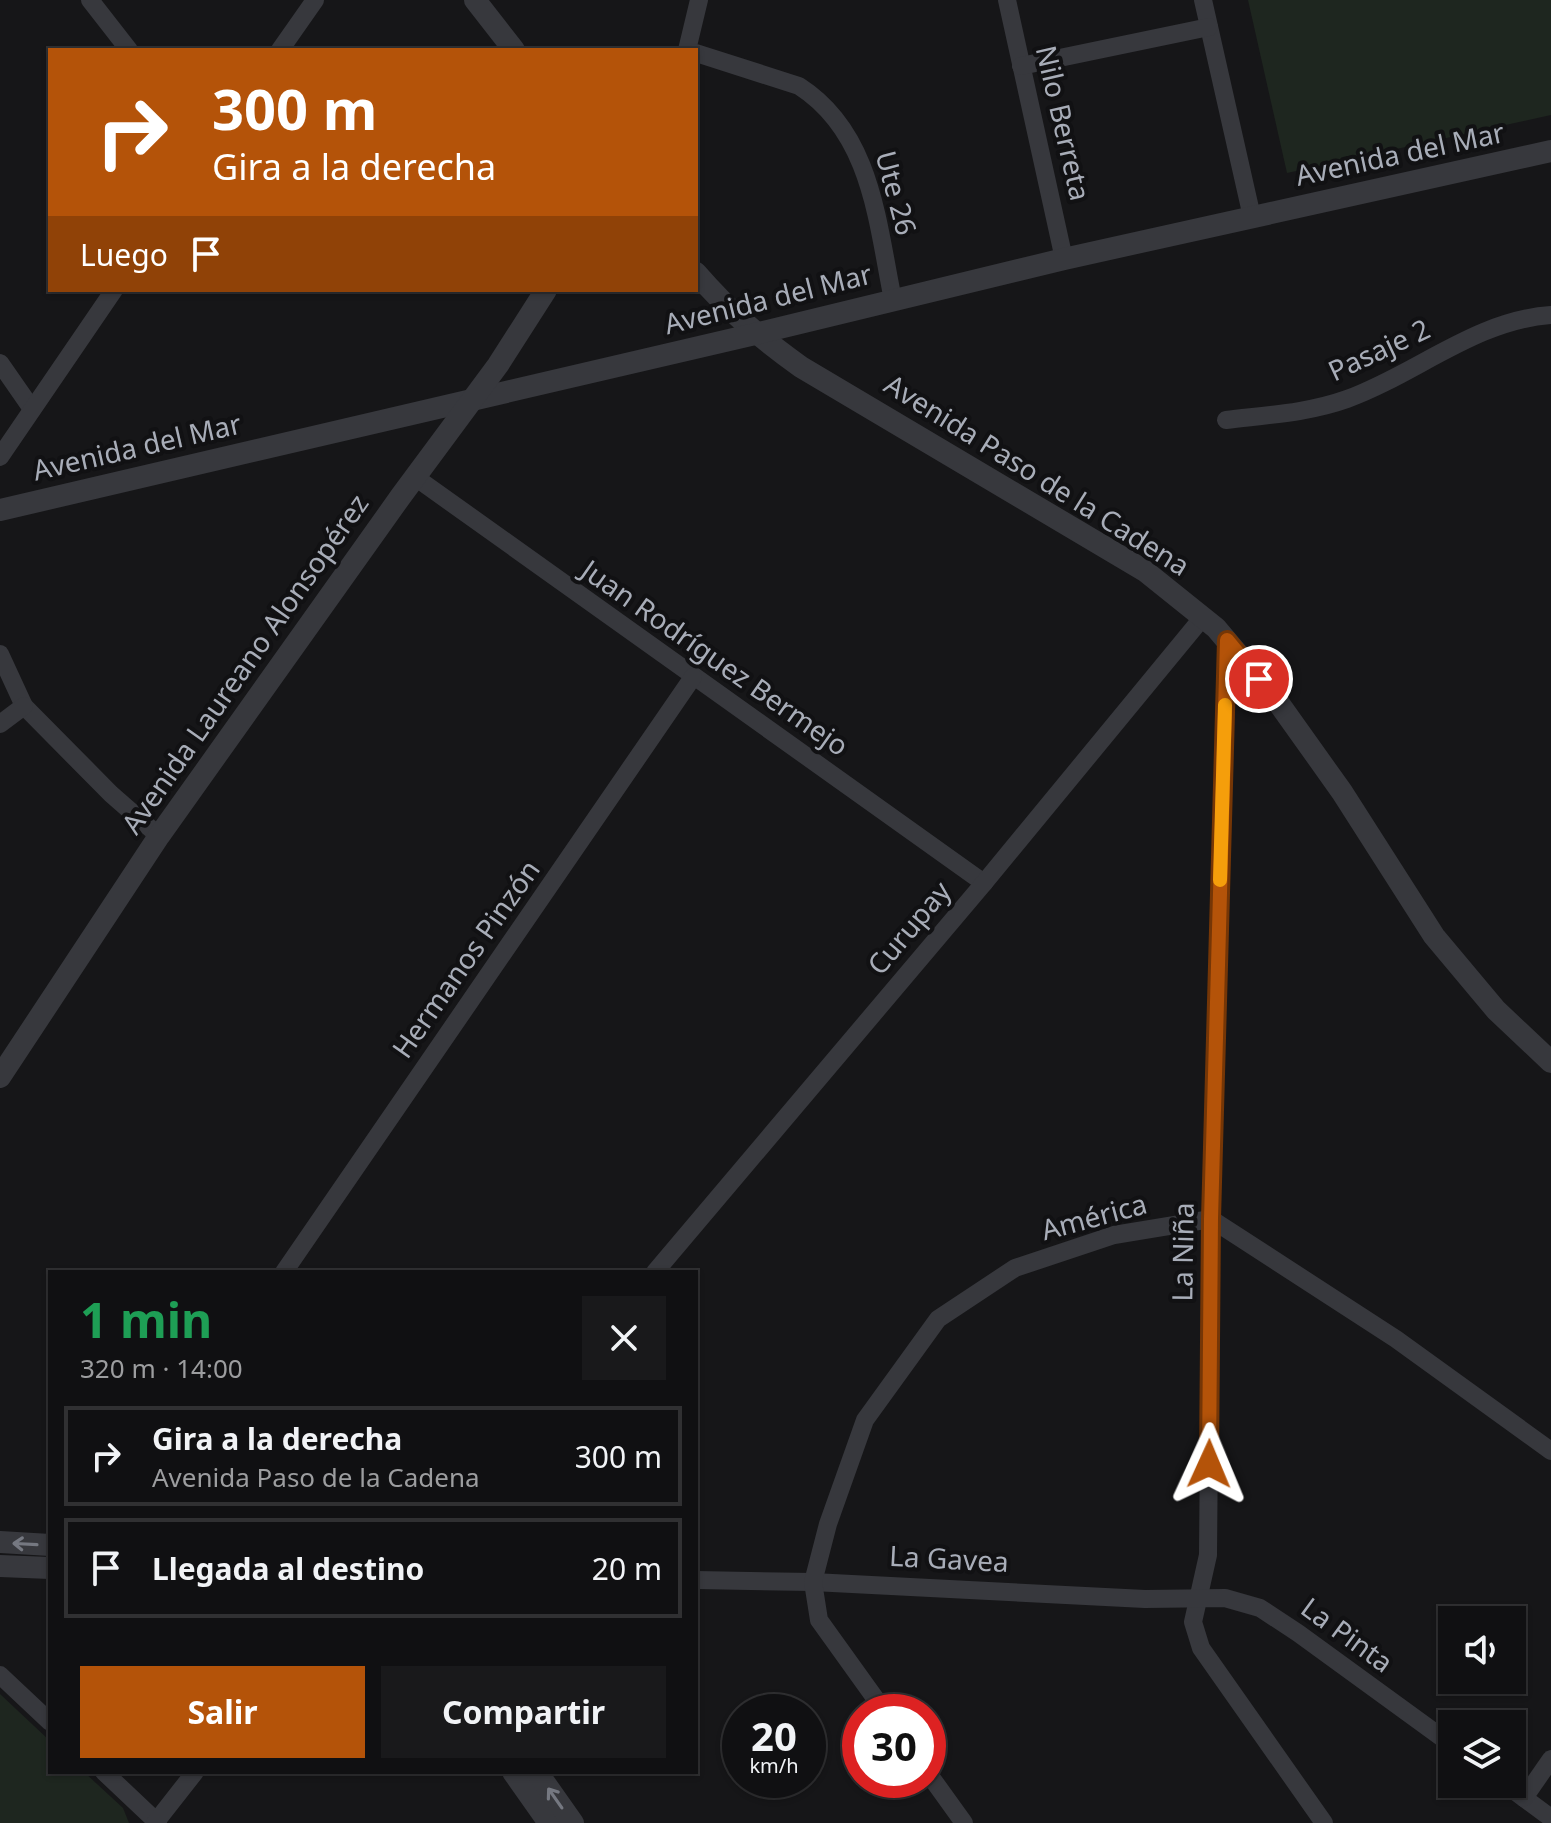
<!DOCTYPE html>
<html lang="es">
<head>
<meta charset="utf-8">
<style>
	:root { --surface:#101012; --page:#19191b; --text:#f1f3f6; --muted:#9c9d9f; --line:#303032; --accent:#b45309 }
	body { margin:0; font-family:"Noto Sans",sans-serif; background:var(--page); color:var(--text); height:100vh; display:flex; flex-direction:column; font-size:30px; white-space:nowrap }
	* { box-sizing:border-box; margin:0 }
	p { font-size:26px; color:var(--muted) }
	.icon { flex:none; width:44px; height:44px; fill:none; stroke:currentColor; stroke-width:2; stroke-linecap:round; stroke-linejoin:round }
	.map { position:relative; flex:1; overflow:hidden }
	.details { position:absolute; left:48px; top:1270px; width:650px; height:504px; display:flex; flex-direction:column; background:var(--surface); border-radius:0px; box-shadow:0 2px 6px #0004,0 0 0 2px var(--line) }
	.details>* { flex:none }
	.hud { position:absolute; left:48px; top:48px; width:650px; height:244px; border-radius:0px; box-shadow:0 2px 6px #0004,0 0 0 2px var(--line); background:#b45309; color:#fff; overflow:hidden }
	.tools { position:absolute; left:1438px; top:1606px; display:grid; gap:16px }
	.tools a { display:grid; place-items:center; width:88px; height:88px; border-radius:0px; background:var(--surface); box-shadow:0 2px 6px #0004,0 0 0 2px var(--line); font-size:40px }
	.speed { position:absolute; left:722px; top:1694px; display:flex; gap:16px; font-size:40px; font-weight:700; text-align:center }
	.speed>* { display:grid; place-content:center; width:104px; height:104px; border-radius:50%; background:var(--surface); box-shadow:0 2px 6px #0004,0 0 0 2px var(--line); line-height:1 }
	.speed small { font-size:20px; font-weight:400 }
	.speed .limit { border:12px solid #d22; background:#fff; color:#111 }
	.pin { position:absolute; display:grid; place-items:center; width:68px; height:68px; color:#fff; margin:-34px; border:4px solid #fff; border-radius:50%; box-shadow:0 2px 8px #0007 }
	.me { position:absolute; width:88px; margin:-44px; rotate:1deg; stroke-linejoin:round; filter:drop-shadow(0 0 6px #0008) }
	.turn { display:flex; align-items:center; gap:28px; height:168px; padding:0 32px; font-size:36px }
	.turn .icon { width:104px; height:104px; stroke-width:2.5 }
	.turn b { display:block; font-size:56px; line-height:68px }
	.then { display:flex; align-items:center; height:76px; padding:0 32px; background:#0003; gap:16px; font-size:30px }
	.round { display:grid; place-items:center; flex:none; width:84px; height:84px; border-radius:0px; background:var(--page) }
	.head { display:flex; align-items:center; justify-content:space-between; height:136px; padding:0 32px }
	h1 { font-size:48px; font-weight:700; line-height:60px; color:#1e9e55 }
	.button { display:flex; gap:16px; margin-top:auto; padding:16px 32px }
	.button a { flex:1; height:92px; border-radius:0px; background:var(--accent); color:#fff; font-size:32px; font-weight:700; line-height:92px; text-align:center }
	.button a+a { background:var(--page); color:var(--text) }
	ul { padding:0; list-style:none }
	li { display:flex; align-items:center; gap:24px; height:100px; margin:0 16px 12px; padding:0 16px; border:4px solid var(--line); border-radius:0px }
	li div { flex:1 }
	li b { display:block; font-size:30px }
	li em { font-style:normal }
	.map>svg:first-child { display:block }
	.green { fill:#1e261f }
	.lines { fill:none; stroke-linecap:round; stroke-linejoin:round }
	.minor { stroke:#37383d; stroke-width:18 }
	.tertiary { stroke:#37383d; stroke-width:22 }
	.oneway { stroke:#757881 }
	.route-casing { stroke:#753606; stroke-width:20 }
	.route { stroke:#b45309; stroke-width:14 }
	.slow { stroke:#f59e0b; stroke-width:14 }
	.labels { text-anchor:middle; stroke-width:8; stroke-linejoin:round; paint-order:stroke }
	.street-label { font-size:28px; fill:#a8adb8; stroke:#111113 }
</style>
</head>
<body>
<div class="map">
<svg width="1551" height="1823" viewBox="0 0 1551 1823">
	<rect width="100%" height="100%" fill="#161618"/>
	<g class="green">
		<path d="M1248,0H1551V115L1287,173Z"/>
		<path d="M0,1694L50,1741V1772H84L123,1808L129,1823H0Z"/>
	</g>
	<g class="lines">
		<g class="minor">
			<path d="M90,0L129,50"/>
			<path d="M1007,0L1064,259"/>
			<path d="M1203,0L1252,217"/>
			<path d="M280,50L315,0"/>
			<path d="M687,50L699,0"/>
			<path d="M696,53L799,86C872,133 877,222 893,300"/>
			<path d="M1021,66L1209,27"/>
			<path d="M0,363L32,409"/>
			<path d="M1226,420C1267,415 1308,413 1347,399C1416,374 1476,320 1551,315"/>
			<path d="M0,457L114,290"/>
			<path d="M415,477L984,883"/>
			<path d="M1227,640L1211,1219L1208,1555L1193,1622L1201,1648L1324,1823"/>
			<path d="M0,654L24,706L111,794L159,836"/>
			<path d="M0,724L24,706"/>
			<path d="M284,1272L693,677"/>
			<path d="M655,1272L984,883L1203,617"/>
			<path d="M696,1580L813,1582L1145,1599L1225,1598L1260,1608L1298,1633L1452,1745"/>
			<path d="M0,1675L50,1722"/>
			<path d="M885,1712L819,1620L813,1582L828,1524L865,1420L938,1319L1015,1268L1114,1235L1211,1219L1396,1339L1551,1451"/>
			<path d="M104,1772L158,1823"/>
			<path d="M928,1773L964,1823"/>
			<path d="M1505,1784L1551,1818"/>
			<path d="M1524,1798L1551,1759"/>
			<path d="M155,1823L195,1772"/>
		</g>
		<g class="tertiary">
			<path d="M475,0L514,50"/>
			<path d="M696,273C730,312 759,337 801,367L1145,571L1216,628L1275,698L1342,792L1434,936L1496,1010L1551,1062"/>
			<path d="M0,510L755,334L1064,259L1551,151"/>
			<path d="M0,1077L159,836L401,496L498,365L546,290"/>
			<path d="M0,1542L50,1545"/>
			<path d="M0,1566L50,1568"/>
			<path d="M513,1772L549,1823"/>
			<path d="M537,1772L573,1823"/>
		</g>
	</g>
	<defs><path id="oneway-shaft" d="M-6 0H5M1.5-3L5.5 0L1.5 3" fill="none" stroke-width="1.6" stroke-linecap="round" stroke-linejoin="round" transform="scale(2)"/></defs>
	<g class="oneway">
		<use href="#oneway-shaft" transform="translate(25 1544) rotate(-177)"/>
		<use href="#oneway-shaft" transform="translate(555 1798) rotate(-125)"/>
	</g>
	<g class="lines">
		<defs>
			<path id="route" d="M1209,1464L1211,1219L1227,640L1259,679"/>
		</defs>
		<use href="#route" class="route-casing"/>
		<use href="#route" class="route"/>
		<path class="slow" d="M1220,880L1225,705"/>
	</g>
	<g class="labels">
		<g class="street-label">
			<text transform="translate(1063 123) rotate(77)" y="10">Nilo Berreta</text>
			<text transform="translate(1400 154) rotate(-12)" y="10">Avenida del Mar</text>
			<text transform="translate(896 193) rotate(75)" y="10">Ute 26</text>
			<text transform="translate(768 299) rotate(-14)" y="10">Avenida del Mar</text>
			<text transform="translate(1379 350) rotate(-25)" y="10">Pasaje 2</text>
			<text transform="translate(137 447) rotate(-13)" y="10">Avenida del Mar</text>
			<text transform="translate(1037 475) rotate(32)" y="10">Avenida Paso de la Cadena</text>
			<text transform="translate(715 658) rotate(35)" y="10">Juan Rodríguez Bermejo</text>
			<text transform="translate(245 664) rotate(-55)" y="10">Avenida Laureano Alonsopérez</text>
			<text transform="translate(909 928) rotate(-50)" y="10">Curupay</text>
			<text transform="translate(466 959) rotate(-55)" y="10">Hermanos Pinzón</text>
			<text transform="translate(1094 1217) rotate(-15)" y="10">América</text>
			<text transform="translate(1183 1252) rotate(-89)" y="10">La Niña</text>
			<text transform="translate(949 1559) rotate(3)" y="10">La Gavea</text>
			<text transform="translate(1347 1635) rotate(36)" y="10">La Pinta</text>
		</g>
	</g>
</svg>
<div class="tools">
<a><svg class="icon" aria-label="sound" viewBox="0 0 24 24"><path d="M4 9h4l5-4v14l-5-4H4zM17 9q2 3 0 6"/></svg></a>
<a><svg class="icon" aria-label="layers" viewBox="0 0 24 24"><path d="M12 4l9 5-9 5-9-5zM3 14l9 5 9-5"/></svg></a>
</div>
<div class="speed"><div>20<small>km/h</small></div><div class="limit">30</div></div>
<div class="pin" style="left:1259px;top:679px;background:#d93025"><svg class="icon" aria-label="arrive" viewBox="0 0 24 24"><path d="M6 21V4h12l-3 4 3 4H6"/></svg></div>
<svg class="me" style="left:1209px;top:1464px" viewBox="-20 -20 40 40"><path d="M0-17L14 15 0 8-14 15z" fill="#b45309" stroke="#fff" stroke-width="4"/></svg>
<div class="hud">
<div class="turn"><svg class="icon" aria-label="right" viewBox="0 0 24 24"><path d="M7 20v-9h11M14 6l5 5-5 5"/></svg><div><b>300 m</b>Gira a la derecha</div></div>
<div class="then">Luego<svg class="icon" aria-label="arrive" viewBox="0 0 24 24"><path d="M6 21V4h12l-3 4 3 4H6"/></svg></div>
</div>
<section class="details">
<div class="head"><div><h1>1 min</h1><p>320 m · 14:00</p></div><a class="round"><svg class="icon" aria-label="close" viewBox="0 0 24 24"><path d="M6 6l12 12M18 6L6 18"/></svg></a></div>
<ul>
<li><svg class="icon" aria-label="right" viewBox="0 0 24 24"><path d="M7 20v-9h11M14 6l5 5-5 5"/></svg><div><b>Gira a la derecha</b><p>Avenida Paso de la Cadena</p></div><em>300 m</em></li>
<li><svg class="icon" aria-label="arrive" viewBox="0 0 24 24"><path d="M6 21V4h12l-3 4 3 4H6"/></svg><div><b>Llegada al destino</b></div><em>20 m</em></li>
</ul>
<div class="button"><a>Salir</a><a>Compartir</a></div>
</section>
</div>
</body>
</html>
